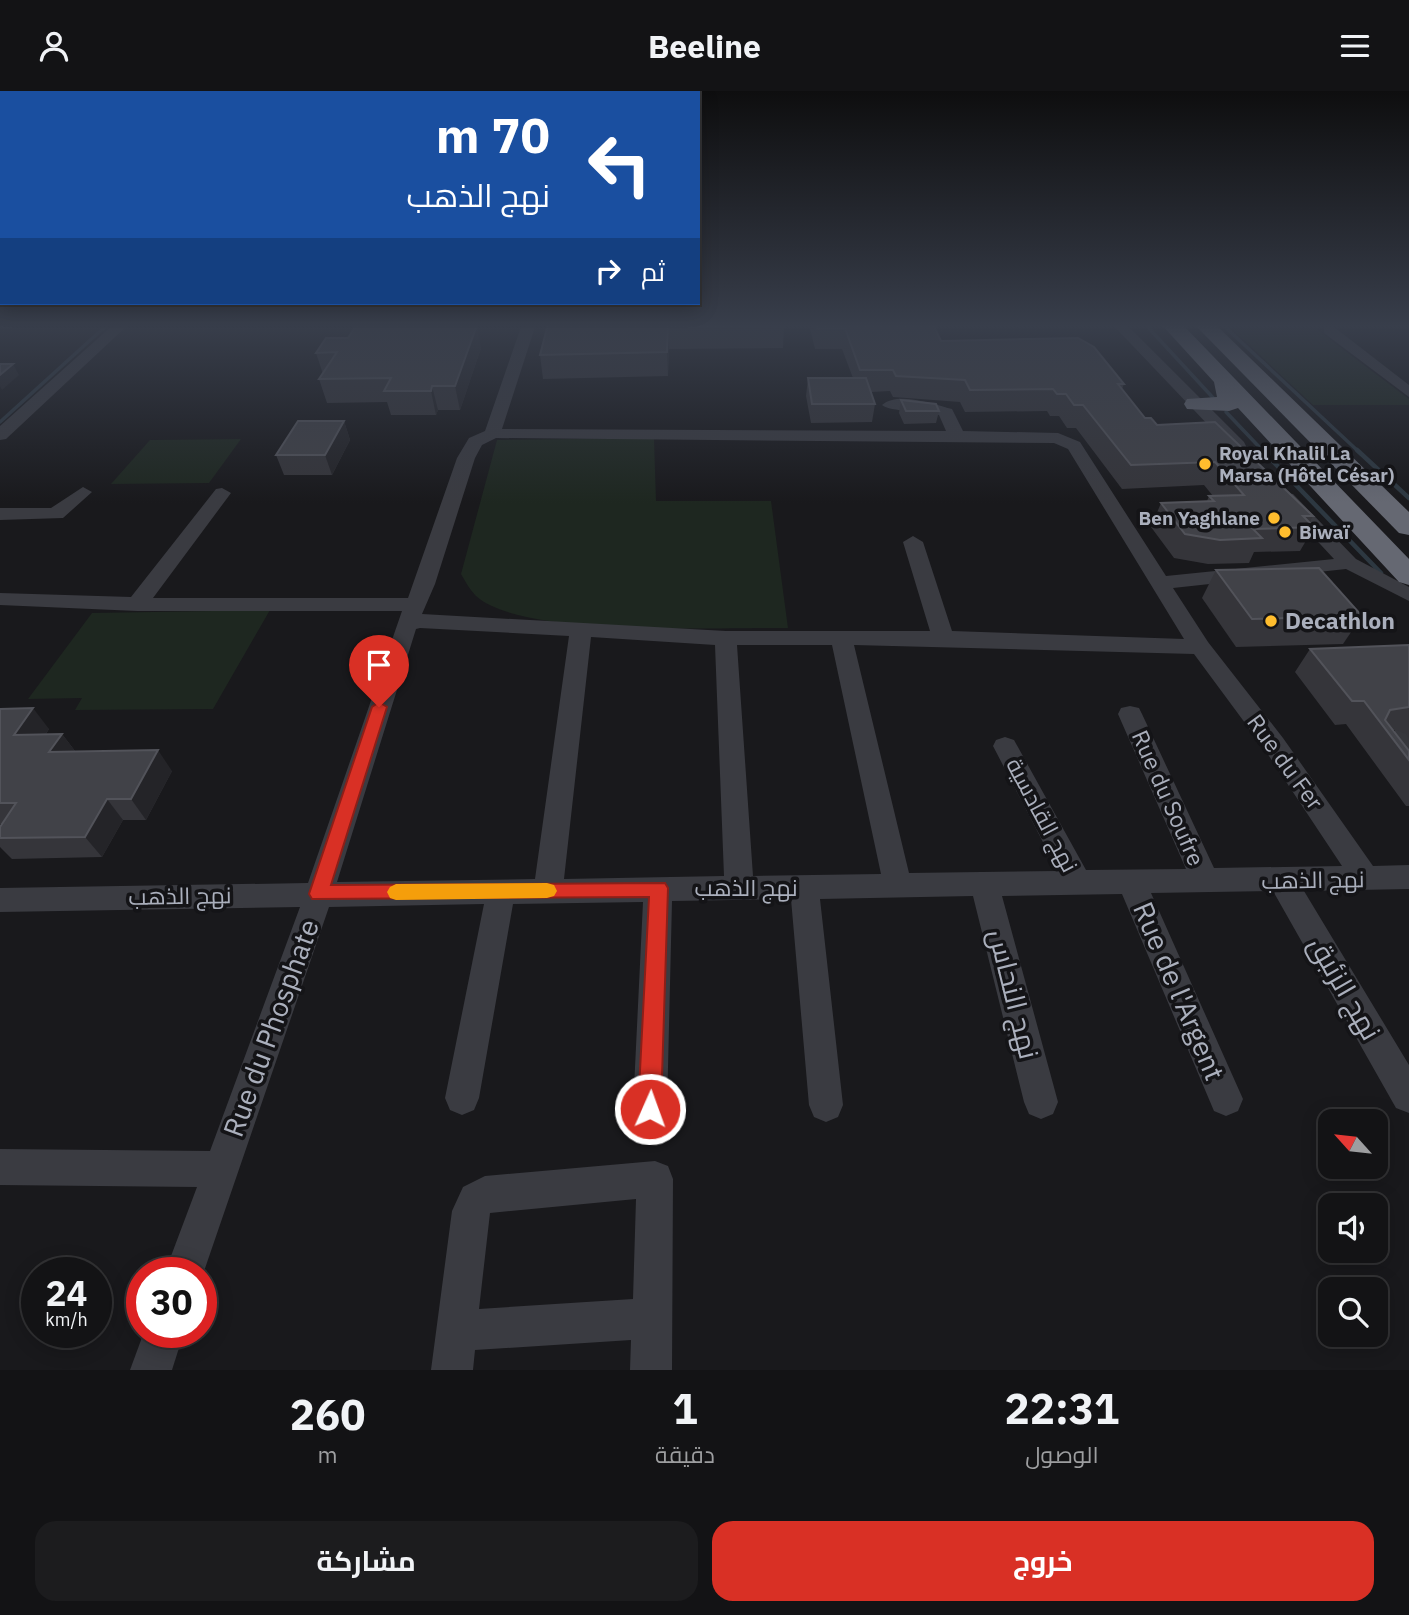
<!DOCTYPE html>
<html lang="ar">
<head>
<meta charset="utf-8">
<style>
	:root { --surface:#131315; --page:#1c1c1e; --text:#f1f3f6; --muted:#9d9ea0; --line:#323234; --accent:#d93025 }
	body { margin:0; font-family:"IBM Plex Sans",Cairo,sans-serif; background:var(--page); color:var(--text); direction:rtl; height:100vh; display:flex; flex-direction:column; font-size:26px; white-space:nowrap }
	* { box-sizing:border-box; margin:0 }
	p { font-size:23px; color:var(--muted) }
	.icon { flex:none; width:38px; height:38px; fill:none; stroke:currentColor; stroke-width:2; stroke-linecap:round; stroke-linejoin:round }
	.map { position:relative; height:1279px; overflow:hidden; direction:ltr }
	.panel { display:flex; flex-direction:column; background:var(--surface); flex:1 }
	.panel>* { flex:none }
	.top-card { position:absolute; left:0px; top:0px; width:700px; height:214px; box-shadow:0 4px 18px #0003,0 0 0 2px var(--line); direction:rtl; background:#1a4fa0; color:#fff; overflow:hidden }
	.needle { width:46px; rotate:297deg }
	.tools { position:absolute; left:1318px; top:1018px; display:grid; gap:14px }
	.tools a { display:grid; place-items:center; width:70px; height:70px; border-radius:14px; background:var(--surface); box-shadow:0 4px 18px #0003,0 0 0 2px var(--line); font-size:35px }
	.speed { position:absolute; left:21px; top:1166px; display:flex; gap:14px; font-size:35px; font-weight:700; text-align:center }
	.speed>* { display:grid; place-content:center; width:91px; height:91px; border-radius:50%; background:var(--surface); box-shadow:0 4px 18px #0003,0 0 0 2px var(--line); line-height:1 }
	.speed small { font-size:18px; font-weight:400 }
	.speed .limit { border:10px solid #d22; background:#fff; color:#111 }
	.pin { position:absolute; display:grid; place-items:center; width:60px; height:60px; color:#fff; margin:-72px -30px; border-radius:50% 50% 50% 0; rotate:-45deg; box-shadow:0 0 7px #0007 }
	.pin .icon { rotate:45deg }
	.me { position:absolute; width:77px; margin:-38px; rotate:2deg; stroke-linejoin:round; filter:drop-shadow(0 0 5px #0008) }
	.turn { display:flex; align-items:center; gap:24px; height:147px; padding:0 35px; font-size:32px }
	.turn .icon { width:91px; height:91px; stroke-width:2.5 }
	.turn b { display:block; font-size:49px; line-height:60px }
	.then { display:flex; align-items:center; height:66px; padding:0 35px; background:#0003; gap:14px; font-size:26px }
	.eta { display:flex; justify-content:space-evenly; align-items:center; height:119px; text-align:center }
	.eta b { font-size:42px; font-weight:700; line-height:49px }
	.button { display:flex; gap:14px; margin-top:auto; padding:14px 35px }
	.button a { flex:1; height:80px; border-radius:21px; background:var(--accent); color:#fff; font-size:28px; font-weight:700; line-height:80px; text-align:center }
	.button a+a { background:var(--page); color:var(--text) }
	header { display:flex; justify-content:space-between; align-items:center; height:91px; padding:0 35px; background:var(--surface); font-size:32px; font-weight:700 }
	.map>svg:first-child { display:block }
	.green { fill:#1e2720 }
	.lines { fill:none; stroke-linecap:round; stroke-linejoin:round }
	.stream-far1 { stroke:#2d3841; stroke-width:3.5 }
	.stream { stroke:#2d3841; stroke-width:4.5 }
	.minor-tunnel { stroke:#36373c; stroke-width:24; stroke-dasharray:24 12; stroke-linecap:butt }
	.minor { fill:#3a3b41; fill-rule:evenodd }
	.highway { fill:#656872; fill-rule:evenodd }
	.wall { fill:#35353a }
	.shaded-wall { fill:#242428 }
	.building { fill:#414248; stroke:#52535a; stroke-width:2 }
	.route { fill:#d93025; stroke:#8d1f18; stroke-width:2 }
	.slow { fill:#f59e0b }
	.poi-dot { fill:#ffbd2e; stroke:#141417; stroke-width:2.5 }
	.labels { text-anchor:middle; stroke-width:7; stroke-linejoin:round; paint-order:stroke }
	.far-poi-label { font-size:19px; font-weight:bold; fill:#aaafbc; stroke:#141417; text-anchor:start }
	.poi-label { font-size:23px; font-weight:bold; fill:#aaafbc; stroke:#141417; text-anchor:start }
	.street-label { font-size:23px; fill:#aaafbc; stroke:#141417 }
	.near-street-label { font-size:28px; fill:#aaafbc; stroke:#141417 }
</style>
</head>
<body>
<header><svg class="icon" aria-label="menu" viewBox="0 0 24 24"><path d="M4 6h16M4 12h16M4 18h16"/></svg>Beeline<svg class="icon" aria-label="person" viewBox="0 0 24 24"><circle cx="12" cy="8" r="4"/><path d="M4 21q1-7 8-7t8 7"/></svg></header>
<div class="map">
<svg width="1409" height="1279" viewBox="0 0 1409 1279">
	<rect width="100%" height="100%" fill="#19191c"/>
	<g class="green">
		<path d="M1232,238H1316L1409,308V314H1313Z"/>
		<path d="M654,347L656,410H771L788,537C722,536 522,547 476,505C470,499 465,490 461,483L497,349Z"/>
		<path d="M241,348L209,392L111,393L150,349Z"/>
		<path d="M270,519L213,618L75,619L82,607L28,608L92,522Z"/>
	</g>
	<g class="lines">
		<g class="stream-far1">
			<path d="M1145,233L1216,310"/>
			<path d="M1222,233L1359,361"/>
			<path d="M1226,321L1264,361"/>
			<path d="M0,331L108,233"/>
		</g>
		<g class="stream">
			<path d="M1262,359L1381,482"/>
			<path d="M1357,359L1409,407"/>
		</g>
		<path class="minor-tunnel" d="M1395,650H1409"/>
		<g class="minor">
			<path d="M114,233H129L6,348L0,349V335Z"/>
			<path d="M522,233H536L502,338L946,340L939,324C925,320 890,321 882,314C898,300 933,313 952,318L963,340L1058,342L1080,351L1166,485L1334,468L1281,411L1278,407L1287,402L1293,403L1356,468L1409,496V510L1346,478L1173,497L1208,551L1283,647L1373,775L1409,774V798L1304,800L1409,974V1022L1396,1017L1273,800L1151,802L1243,1008L1238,1020L1226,1025L1214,1020L1122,803L1002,805L1058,1011L1053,1023L1041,1028L1029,1023L1024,1011L973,805L820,808L843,1014L838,1026L826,1031L814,1026L809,1014L791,808L672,810L667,1018L662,1030L650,1035L638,1030L633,1018L643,811L513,813L479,1007L474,1019L462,1024L450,1019L445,1007L484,813L329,816L201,1189V1181H165L197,1096L0,1094V1058L210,1060L300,816L0,821V797L308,792L402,520H137L0,514V502L131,506L216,398L222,397L231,402L153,507H408L457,367L469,347L485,340ZM496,347L1054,352L1068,358L1184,548L952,540L923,451L913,445L903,451L930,540H726L422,523L435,493L475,367L482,354ZM420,537L569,545L535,788L337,791L416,538ZM591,546L715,554L724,785L564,788ZM737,554H832L881,783L753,785ZM854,554L1194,563L1265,659L1342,775L1214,777L1142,623L1139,617L1130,615L1121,617L1118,623L1186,778L1086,779L1014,649L1005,646L996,649L993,655L1058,780L909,782Z"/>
			<path d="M1112,233H1126L1244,351L1246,355L1244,359H1232Z"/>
			<path d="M1324,236H1334L1409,294V306L1324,242Z"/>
			<path d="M83,396L92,401L63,427L0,429V417H51Z"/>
			<path d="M655,1070L668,1075L673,1088L672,1279H630L631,1249L475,1259L473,1279H431L452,1120L463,1096L485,1085ZM636,1108L633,1208L479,1218L490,1122Z"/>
			<path d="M144,1241H184L172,1279H130Z"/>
		</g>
		<g class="highway">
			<path d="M1161,233H1182L1409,468V494L1399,491L1238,317L1229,320L1187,318L1184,313L1187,308L1217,306L1214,291Z"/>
			<path d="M1194,233H1215L1409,421V444L1399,442Z"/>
		</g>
	</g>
	<g class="wall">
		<path d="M548,233L784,234L783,257L669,258L668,285L543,288L540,264Z"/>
		<path d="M809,233H933L941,250L1124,293L1122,298L1145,327L1313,425L1309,432L1314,436L1300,460L1254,461L1249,472L1208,473L1174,467L1151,436L1161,412L1207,410L1209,405H1213L1204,394L1122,398L1076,337H1067L1059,325H1050L1047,320L965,321L960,311L893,306L890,300L871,301L875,313L872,331L811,332L806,305L808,287H853L842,258H815Z"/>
		<path d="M481,257L460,319H438L436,324H391L387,311L327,312L319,288L323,283L316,262Z"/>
		<path d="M901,309L939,320L936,332L904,333L899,322Z"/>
		<path d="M344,330L350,349L332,384H284L276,364Z"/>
		<path d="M1216,479L1362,525L1343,553L1236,556L1202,507Z"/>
		<path d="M1409,554V649L1406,643L1396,639H1393L1409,660V715H1406L1346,633L1335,634L1295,581L1310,558Z"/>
		<path d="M0,618L49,638L46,643H62L75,660L172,680L146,729H123L102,766L12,768L0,756V736L2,733H0Z"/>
	</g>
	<g class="shaded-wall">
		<path d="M477,234L481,257L460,319L455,295Z"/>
		<path d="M668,235L669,258L668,285L667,261Z"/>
		<path d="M13,273L19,284L2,299L0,295V284Z"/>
		<path d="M432,295L438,319L436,324L431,300Z"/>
		<path d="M344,330L350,349L332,384L325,364Z"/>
		<path d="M33,617L49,638L31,665L14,644Z"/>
		<path d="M62,643L78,664L49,661Z"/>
		<path d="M158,659L172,680L146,729L131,708Z"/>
		<path d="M107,708L123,729L102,766L85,746Z"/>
	</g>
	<g class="building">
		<path d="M357,233H457L477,234L455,295H432L431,300H384L391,287L319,288L337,261L316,262L326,247H348Z"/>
		<path d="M548,233H784V234L668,235L667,261L540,264Z"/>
		<path d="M815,233H933L941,250L1078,247L1094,256L1124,293H1118L1145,327H1151L1157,334L1215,331L1313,425H1303L1314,436L1253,438L1262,447L1220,449L1185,443L1161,412L1214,410L1209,405L1244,404L1215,371L1131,374L1083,314H1074L1066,303H1057L1053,298L970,299L965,289L896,285L893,279H860L845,237L817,238Z"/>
		<path d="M0,273H13L0,284Z"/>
		<path d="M808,287H866L875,313H812Z"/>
		<path d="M901,309L936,313L939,320H906Z"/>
		<path d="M298,330H344L325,364H276Z"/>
		<path d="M1319,477L1362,525L1252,528L1216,479Z"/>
		<path d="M1409,554V616L1390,619L1385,629L1409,660V669L1364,610H1352L1310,558Z"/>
		<path d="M33,617L14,644L62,643L49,661L158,659L131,708H107L85,746L0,747V736L16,712H0V618Z"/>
	</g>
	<linearGradient id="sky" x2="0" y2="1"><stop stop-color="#0e0e0f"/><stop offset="0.57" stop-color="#383e4b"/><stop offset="1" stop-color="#383e4b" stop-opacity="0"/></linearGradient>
	<rect width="1409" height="412" fill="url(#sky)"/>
	<path class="route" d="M379,611L387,616L331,794L665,792L668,797L661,1018L658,1026L650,1029L642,1026L638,1018L649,806L312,808L309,803L372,616Z"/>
	<path class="slow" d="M547,792L554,794L557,800L554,805L547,807L396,809L390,807L387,801L390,796L396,793Z"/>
	<g class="poi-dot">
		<circle cx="1205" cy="373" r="7"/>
		<circle cx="1274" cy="427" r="7"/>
		<circle cx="1285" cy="441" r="7"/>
		<circle cx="1271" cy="530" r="7"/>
	</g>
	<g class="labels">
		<g class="far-poi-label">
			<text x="1219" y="369">Royal Khalil La<tspan x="1219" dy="22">Marsa (Hôtel César)</tspan></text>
			<text x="1260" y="434" text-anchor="end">Ben Yaghlane</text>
			<text x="1299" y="448">Biwaï</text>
		</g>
		<g class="poi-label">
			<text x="1285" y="538">Decathlon</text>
		</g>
		<g class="street-label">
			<text transform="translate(1285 671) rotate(54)" y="8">Rue du Fer</text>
			<text transform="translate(1168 707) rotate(66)" y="8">Rue du Soufre</text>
			<text transform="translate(1042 724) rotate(62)" y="8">نهج القادسية</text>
			<text transform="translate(1313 789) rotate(-1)" y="8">نهج الذهب</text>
			<text x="746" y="805">نهج الذهب</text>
			<text transform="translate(180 805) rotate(-1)" y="8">نهج الذهب</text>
		</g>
		<g class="near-street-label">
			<text transform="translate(1345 897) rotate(60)" y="10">نهج الزئبق</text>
			<text transform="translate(1179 900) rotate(67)" y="10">Rue de l'Argent</text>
			<text transform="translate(1014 903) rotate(76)" y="10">نهج النحاس</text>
			<text transform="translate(271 937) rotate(-70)" y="10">Rue du Phosphate</text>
		</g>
	</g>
</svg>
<div class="tools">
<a><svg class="needle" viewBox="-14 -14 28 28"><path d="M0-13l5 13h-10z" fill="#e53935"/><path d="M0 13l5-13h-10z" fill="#9d9ea0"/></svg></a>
<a><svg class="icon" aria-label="sound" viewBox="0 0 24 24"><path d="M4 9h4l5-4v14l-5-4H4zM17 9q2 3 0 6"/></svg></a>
<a><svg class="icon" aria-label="search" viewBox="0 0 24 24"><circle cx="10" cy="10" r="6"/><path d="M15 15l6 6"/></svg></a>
</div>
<div class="speed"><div>24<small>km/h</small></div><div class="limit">30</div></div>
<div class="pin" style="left:379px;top:616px;background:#d93025"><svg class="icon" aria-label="arrive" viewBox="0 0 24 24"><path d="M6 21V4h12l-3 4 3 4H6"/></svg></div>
<svg class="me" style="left:650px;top:1018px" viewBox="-20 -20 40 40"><circle r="17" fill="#d93025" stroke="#fff" stroke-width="3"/><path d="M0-11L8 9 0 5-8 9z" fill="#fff"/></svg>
<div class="top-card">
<div class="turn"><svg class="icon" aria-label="left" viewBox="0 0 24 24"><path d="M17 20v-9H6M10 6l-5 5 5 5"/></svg><div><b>70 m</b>نهج الذهب</div></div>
<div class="then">ثم<svg class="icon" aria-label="right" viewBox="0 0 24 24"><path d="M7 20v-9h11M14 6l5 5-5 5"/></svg></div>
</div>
</div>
<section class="panel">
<div class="eta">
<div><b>22:31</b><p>الوصول</p></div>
<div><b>1</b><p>دقيقة</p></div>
<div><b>260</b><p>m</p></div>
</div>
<div class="button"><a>خروج</a><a>مشاركة</a></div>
</section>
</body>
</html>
